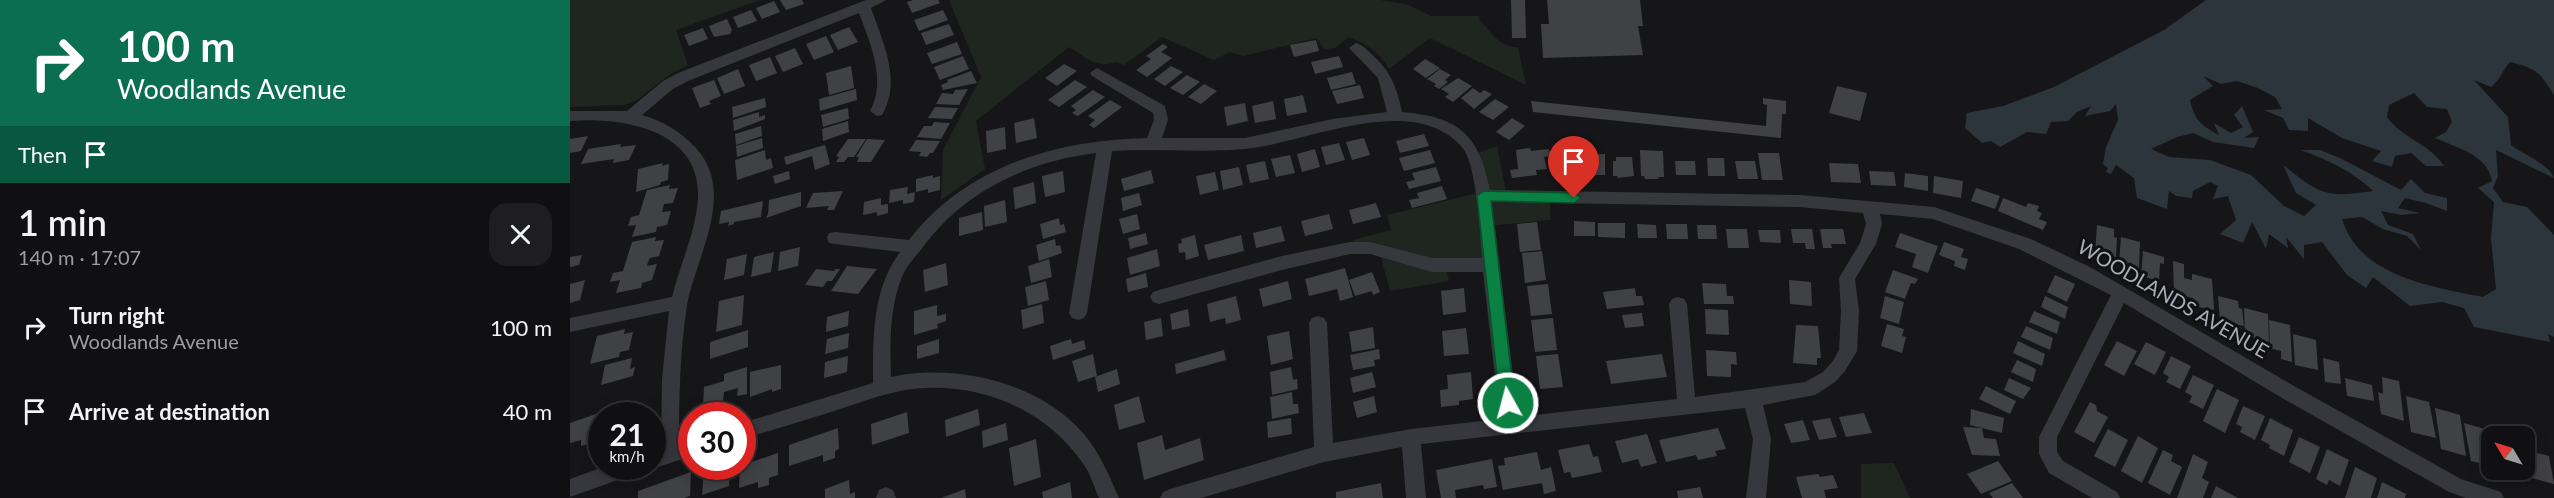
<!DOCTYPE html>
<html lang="en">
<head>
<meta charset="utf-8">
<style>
	:root { --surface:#101012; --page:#1e1e20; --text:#f1f3f6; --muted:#9c9d9f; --line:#303032 }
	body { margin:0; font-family:Lato,sans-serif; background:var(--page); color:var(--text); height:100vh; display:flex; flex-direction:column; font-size:22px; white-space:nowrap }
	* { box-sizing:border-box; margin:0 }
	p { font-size:20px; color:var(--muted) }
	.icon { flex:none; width:33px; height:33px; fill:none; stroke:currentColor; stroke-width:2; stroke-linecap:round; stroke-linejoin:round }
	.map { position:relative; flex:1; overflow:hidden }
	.drawer { display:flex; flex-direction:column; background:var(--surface); width:570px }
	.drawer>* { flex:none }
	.hud { background:#0b6e4f; color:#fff; overflow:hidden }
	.needle { width:39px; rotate:308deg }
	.fabs { position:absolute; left:1911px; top:426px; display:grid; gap:12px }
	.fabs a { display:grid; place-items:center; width:54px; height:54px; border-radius:12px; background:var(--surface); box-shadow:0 3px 15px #0003,0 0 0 2px var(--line); font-size:30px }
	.speed { position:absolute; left:18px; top:402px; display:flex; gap:12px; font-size:30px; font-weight:700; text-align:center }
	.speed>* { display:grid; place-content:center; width:78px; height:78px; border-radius:50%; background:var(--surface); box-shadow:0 3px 15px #0003,0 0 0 2px var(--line); line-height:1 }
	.speed small { font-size:15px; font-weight:400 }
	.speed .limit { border:9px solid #d22; background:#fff; color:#111 }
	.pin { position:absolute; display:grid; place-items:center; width:51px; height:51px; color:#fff; margin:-62px -26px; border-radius:50% 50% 50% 0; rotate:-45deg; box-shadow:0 0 6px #0007 }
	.pin .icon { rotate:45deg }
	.me { position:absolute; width:66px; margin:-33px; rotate:353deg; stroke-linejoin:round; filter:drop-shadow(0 0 4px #0008) }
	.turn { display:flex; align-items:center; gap:21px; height:126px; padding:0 18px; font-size:27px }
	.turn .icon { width:78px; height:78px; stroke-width:2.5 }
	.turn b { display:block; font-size:42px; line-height:51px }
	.then { display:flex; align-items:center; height:57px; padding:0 18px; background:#0003; gap:12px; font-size:22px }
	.round { display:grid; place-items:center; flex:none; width:63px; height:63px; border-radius:18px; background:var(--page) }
	.head { display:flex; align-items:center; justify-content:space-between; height:102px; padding:0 18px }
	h1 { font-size:36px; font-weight:600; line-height:45px }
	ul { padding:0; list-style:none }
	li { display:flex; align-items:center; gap:18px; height:84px; padding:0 18px }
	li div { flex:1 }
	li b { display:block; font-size:22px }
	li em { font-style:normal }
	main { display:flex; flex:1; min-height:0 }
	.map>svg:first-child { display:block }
	.green { fill:#1e261f }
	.water { fill:#2c353c; fill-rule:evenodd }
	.building { fill:#404145 }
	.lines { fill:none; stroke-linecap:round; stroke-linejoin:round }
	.minor { fill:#37383d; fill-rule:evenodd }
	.route { fill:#0b8043; stroke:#07532c; stroke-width:1.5 }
	.labels { text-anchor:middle; stroke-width:6; stroke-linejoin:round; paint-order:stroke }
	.street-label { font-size:20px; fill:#a8adb8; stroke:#111113 }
</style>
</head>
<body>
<main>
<section class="drawer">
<div class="hud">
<div class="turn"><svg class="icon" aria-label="right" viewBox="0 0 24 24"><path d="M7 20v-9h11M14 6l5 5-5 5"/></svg><div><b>100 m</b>Woodlands Avenue</div></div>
<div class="then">Then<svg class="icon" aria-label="arrive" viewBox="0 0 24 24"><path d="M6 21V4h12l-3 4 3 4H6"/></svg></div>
</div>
<div class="head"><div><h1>1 min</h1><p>140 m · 17:07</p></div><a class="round"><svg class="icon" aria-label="close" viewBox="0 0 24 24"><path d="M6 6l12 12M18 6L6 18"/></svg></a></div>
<ul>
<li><svg class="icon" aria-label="right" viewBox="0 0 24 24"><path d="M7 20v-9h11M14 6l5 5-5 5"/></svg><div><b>Turn right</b><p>Woodlands Avenue</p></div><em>100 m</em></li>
<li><svg class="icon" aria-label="arrive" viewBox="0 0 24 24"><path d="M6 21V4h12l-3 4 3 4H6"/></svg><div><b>Arrive at destination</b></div><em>40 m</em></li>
</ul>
</section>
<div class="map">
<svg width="1984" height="498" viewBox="0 0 1984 498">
	<rect width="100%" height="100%" fill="#161618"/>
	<g class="green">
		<path d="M0,0H190L106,30L118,65L99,75L67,100L55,105L0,107Z"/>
		<path d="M379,0H810L836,4L861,16H910L909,19C921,32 930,48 948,47L956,85L860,38L819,69C809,52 797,44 779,37L765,48L754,49L747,38L673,56L660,52L644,60L592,37L554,65L546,62C527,69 515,57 499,47L406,121L415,169L371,200L373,150L411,77Z"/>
		<path d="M927,146L937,197L980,198V220L917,226L921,265L876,267L879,281L820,291L809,250L780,248L783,240L821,230L817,215L912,192L903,155Z"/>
		<path d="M1324,463L1340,498H1291V464Z"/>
	</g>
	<path class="water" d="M1636,0H1984V95C1969,72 1968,69 1940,62C1932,71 1930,80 1921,87L1904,80L1938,117L1941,145C1953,154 1980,165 1984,178L1926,150L1928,176L1923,188L1933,202L1957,207L1984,235V337L1978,334L1980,342L1904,327L1894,308L1872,302L1840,306L1803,277L1796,288L1777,275L1752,242L1734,245V259L1716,237L1718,248L1699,234L1696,249L1682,222L1673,243L1650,234L1666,220L1658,196L1643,199L1648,186L1640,182L1623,191L1622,198L1606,196L1599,191L1597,209L1567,198L1564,178L1546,165L1541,174L1536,172L1538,168L1533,164L1536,147L1548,120L1546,104L1540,111L1515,116L1521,106L1507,112L1498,121L1481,122L1476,134L1457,132L1430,147L1421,141L1412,143L1395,128L1397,113L1433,106L1484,87L1594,30ZM1633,76L1651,84L1667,81L1688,88L1705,97L1712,109L1694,110L1713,118L1719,130L1738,131V118L1772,138L1811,151L1802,161L1822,167L1825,156L1841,153L1856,166H1874C1859,143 1833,139 1817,117L1819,105L1844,93L1857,107L1877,109L1882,122L1876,132L1865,138C1887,148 1917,154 1922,181L1908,188L1924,202L1921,238L1926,289L1913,297C1862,287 1789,276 1772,219L1792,217L1813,229L1837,236L1851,250L1843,234L1818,225L1811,211L1831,215L1850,213L1828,208L1835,198L1856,203L1877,211V198L1855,193L1841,179L1831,190L1770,158L1750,150H1730C1757,159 1782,171 1803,191C1755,198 1751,195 1713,165L1726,193L1746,205L1734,216L1714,206L1681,175L1640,160L1599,157L1581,149L1607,137L1623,133L1643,142L1684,148L1689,137L1674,138L1683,132L1672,106L1664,115L1673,127L1661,133L1644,123L1649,135C1631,125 1625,121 1620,100L1643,86Z"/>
	<g class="building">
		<path d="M210,0H232L234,4L216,10Z"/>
		<path d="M343,0H368L370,3L342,13L337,2Z"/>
		<path d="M941,0H955L956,38H942Z"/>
		<path d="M977,0H1070L1073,26H1068L1073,55L973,58L971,24H979Z"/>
		<path d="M204,1L210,12L192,19L186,8Z"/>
		<path d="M181,10L187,21L168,28L163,17Z"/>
		<path d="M373,10L378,20L349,31L344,20Z"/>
		<path d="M157,19L162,30L160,34L144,37L139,26Z"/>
		<path d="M379,24L384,35L356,45L351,33Z"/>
		<path d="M279,27L288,42L268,50L260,35Z"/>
		<path d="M133,28L138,39L119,46L114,35Z"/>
		<path d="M256,36L264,52L244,60L236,44Z"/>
		<path d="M746,40L749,51L724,57L720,45Z"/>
		<path d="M387,42L392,54L362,64L357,53Z"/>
		<path d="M593,44L598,47L591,52L602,58L577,77L566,70L581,59L576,56Z"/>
		<path d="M225,48L233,64L213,72L205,56Z"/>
		<path d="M393,56L399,69L370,80L364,67Z"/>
		<path d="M769,56L773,67L745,74L741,62Z"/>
		<path d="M200,57L207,73L186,81L179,65Z"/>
		<path d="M855,59L870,68L856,78L843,69Z"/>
		<path d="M494,64L507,71L487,86L475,78Z"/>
		<path d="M281,66L284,88L259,95L256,73Z"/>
		<path d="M601,66L613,72L595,86L584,79Z"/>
		<path d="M168,69L175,86L154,94L147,78Z"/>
		<path d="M870,69L881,75L875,80L878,82L869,89L864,86L866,84L857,79Z"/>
		<path d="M401,71L407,83L373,90L371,85L378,82L377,80Z"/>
		<path d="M782,72L786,84L761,90L757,78Z"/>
		<path d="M617,75L630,82L613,95L600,88Z"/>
		<path d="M888,78L902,86L883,102L875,97L879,94L871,89Z"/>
		<path d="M144,80L151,96L139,101L141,104L130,108L122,88Z"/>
		<path d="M505,80L517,87L489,107L478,100Z"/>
		<path d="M634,84L647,91L631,104L618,97Z"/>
		<path d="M790,85L794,98L767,104L762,91Z"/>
		<path d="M1267,86L1297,93L1290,121L1259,113Z"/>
		<path d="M903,88L910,93L914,90L922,94L904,109L891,98Z"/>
		<path d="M286,89L287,100L250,111L249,99Z"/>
		<path d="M398,89L389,105L366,104L372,93L383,94L385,90Z"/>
		<path d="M523,90L535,97L508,116L502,113L506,110L501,106Z"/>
		<path d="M733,95L737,112L717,116L714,99Z"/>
		<path d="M195,98L196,107L163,118L162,107Z"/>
		<path d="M1193,98L1216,101V114H1212L1211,138L963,112L961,101L1196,126L1197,105L1193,104Z"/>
		<path d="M925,99L939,107L923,120L909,112Z"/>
		<path d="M540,100L552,107L524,128L519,125L525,120L518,116Z"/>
		<path d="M703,101L706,119L685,123L682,106Z"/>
		<path d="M675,103L678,121L657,126L654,107Z"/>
		<path d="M365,107L388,108L382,119L358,118Z"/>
		<path d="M278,108L279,119L253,127L251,115Z"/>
		<path d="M189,112V117L195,115V119L164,131L163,120Z"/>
		<path d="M464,118L467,138L446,143L444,123Z"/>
		<path d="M942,118L955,126L939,140L926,132Z"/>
		<path d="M278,121L279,132L253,141L252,129Z"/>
		<path d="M364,122L380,123L371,139L347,137L354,126H362Z"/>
		<path d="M191,126L192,136L166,145L165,134Z"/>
		<path d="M435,127L436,149L417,153L416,131Z"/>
		<path d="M854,134L859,146L830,153L826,141Z"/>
		<path d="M18,136L11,151L0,153V139Z"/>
		<path d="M192,138L193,148L167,157L166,146Z"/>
		<path d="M794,138L800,155L782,160L776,142Z"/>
		<path d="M278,139H296L284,157H278L274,162H266L269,157L266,156Z"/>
		<path d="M297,139L315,140L301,162H287L289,157H286Z"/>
		<path d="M346,140L370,141L363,153H360L357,157L349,156L351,152L339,151Z"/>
		<path d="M769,143L775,160L756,165L751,147Z"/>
		<path d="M51,144L50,147L66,145L59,160L43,163L44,159L11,164L18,149Z"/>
		<path d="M255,145L260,164L245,170L242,156L216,165L214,157Z"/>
		<path d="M960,148L961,151L979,149L980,156L974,157L977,169L966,170L967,175L942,178L940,170L948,169L946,150Z"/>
		<path d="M1003,148L1019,149V154H1035V175H1019V169H1002Z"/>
		<path d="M745,149L750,167L732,172L727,154Z"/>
		<path d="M195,150L196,160L201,158L203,168L167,180L165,160Z"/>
		<path d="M860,150L865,163L834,171L829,158Z"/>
		<path d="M1070,150L1093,151L1094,177H1088L1089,179H1075L1074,176H1071Z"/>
		<path d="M1188,153H1209L1213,180H1192Z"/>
		<path d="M720,155L725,173L706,177L701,159Z"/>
		<path d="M1046,157H1062L1064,176L1048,178L1047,176H1043V161H1046Z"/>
		<path d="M1137,158H1154L1155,176H1138Z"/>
		<path d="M695,161L699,179L680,183L676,165Z"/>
		<path d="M1105,161H1125L1126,175H1106Z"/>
		<path d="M1165,161H1185L1188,179H1168Z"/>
		<path d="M93,163L92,166L99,164L98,180L91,182L90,185L66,192L68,169Z"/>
		<path d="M1259,163L1288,164L1291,183L1261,182Z"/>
		<path d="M669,167L673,185L653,190L650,171Z"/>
		<path d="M866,167L871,181L839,189L836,182L845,180L842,173Z"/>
		<path d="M581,170L584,183L554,191L551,179Z"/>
		<path d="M219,171L220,179L205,184L203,176Z"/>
		<path d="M493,171L495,192L475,197L472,176Z"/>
		<path d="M1299,171L1324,172L1326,186L1301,185Z"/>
		<path d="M645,172L649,190L630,195L626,176Z"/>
		<path d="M1335,173L1358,176V191L1334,187Z"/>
		<path d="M363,175V178L370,176V190L358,193V189L346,192V179Z"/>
		<path d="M1364,176L1393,181L1391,198L1363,193Z"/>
		<path d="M464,182L466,203L445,209L443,188Z"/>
		<path d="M100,185L99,189L108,188L103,203L94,204L92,212L101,211L97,225L87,227L86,232L62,237L66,225L58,226L61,217L69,215L77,190Z"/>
		<path d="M872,186L877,199L842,208L839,200L849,198L847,193Z"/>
		<path d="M338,187L337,194L345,192L344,202L333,204V200L319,203L320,190Z"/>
		<path d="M1406,188L1430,196L1425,209L1401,201Z"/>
		<path d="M273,191L264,210H257L259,206L236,208L243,193Z"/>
		<path d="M231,192V206L196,218L198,214L199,200Z"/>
		<path d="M569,193L572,205L553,211L551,198Z"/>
		<path d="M311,198V205L318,204V213L307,216V212L293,215L294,202Z"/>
		<path d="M1433,198L1456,207L1458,203L1469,206L1467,211L1472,213L1469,219L1477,222L1473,230L1428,211Z"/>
		<path d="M435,200L437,222L415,227L414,206Z"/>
		<path d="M193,201L191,217L164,222V224L158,226L159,222L149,224L151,211Z"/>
		<path d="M806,203L811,217L783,224L779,210Z"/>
		<path d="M412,212L413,230L389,236V218Z"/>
		<path d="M567,214L570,229L553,234L549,219Z"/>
		<path d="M759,214L763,229L735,236L731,221Z"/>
		<path d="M489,218L490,225L494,224L496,232L473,239L470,224Z"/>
		<path d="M1004,221L1025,222V236H1004Z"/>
		<path d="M967,222L971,250L950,252L947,224Z"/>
		<path d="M1028,223H1055V238L1028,237Z"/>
		<path d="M1067,224L1086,225L1087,238H1068Z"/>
		<path d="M1096,224H1117L1118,239H1097Z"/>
		<path d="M1127,225H1146L1147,239H1128Z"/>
		<path d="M1527,225L1544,229V237L1547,238L1546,258L1525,253Z"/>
		<path d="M711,226L715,241L686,248L683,233Z"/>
		<path d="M1156,229H1177L1179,248H1158Z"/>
		<path d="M1221,229H1242L1245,249H1236L1235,243H1223Z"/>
		<path d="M1250,229H1273L1276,244H1261L1262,248H1253Z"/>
		<path d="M1188,230H1210L1211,243L1190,242Z"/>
		<path d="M576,233L578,244L560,249L558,238Z"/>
		<path d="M1330,233L1368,246L1358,273L1342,267L1346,254L1325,247Z"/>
		<path d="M625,235L629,256L616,260L615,252L609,253L608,244L612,243L611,239Z"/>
		<path d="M671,235L674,251L638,260L634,245Z"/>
		<path d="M86,237L85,241L94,240L89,256L80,258L78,262L77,266L87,264L82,280L72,283L71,288L46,293L50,280L40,282L43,273L53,271L62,242Z"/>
		<path d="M1551,237L1570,242L1569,270L1549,264Z"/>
		<path d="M485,239L486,246L490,245L492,253L469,261L466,245Z"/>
		<path d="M1374,242L1394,249L1391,257L1398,259L1395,270L1384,266L1385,261L1369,255Z"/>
		<path d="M230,247L228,266L208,271L210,252Z"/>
		<path d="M587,249L590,266L560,275L557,258Z"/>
		<path d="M972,251L976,280L955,283L952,253Z"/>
		<path d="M1573,251L1594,257V264L1590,263L1589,281L1571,276Z"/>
		<path d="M204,252L201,272L181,277L184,257Z"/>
		<path d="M177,254L174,275L154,280L157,259Z"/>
		<path d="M12,255L9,265L0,267V257Z"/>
		<path d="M479,259L482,277L461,283L458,266Z"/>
		<path d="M1603,261L1614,264V278L1622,280V274L1642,279L1644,310L1623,306V298L1604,294Z"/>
		<path d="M376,263L378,285L355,292L353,270Z"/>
		<path d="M277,266L307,269L288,294L261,291Z"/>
		<path d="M775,268L783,297L770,301L767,289L739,296L735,279Z"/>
		<path d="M246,269L264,271L266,269H270L262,281H257L253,287L235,285Z"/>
		<path d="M1323,270L1348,279L1345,284L1341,283L1335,299L1315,292Z"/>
		<path d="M802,272L810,292L803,295L802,291L785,296L779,280Z"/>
		<path d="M576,273L578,287L558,292L556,279Z"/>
		<path d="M1485,275L1505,284L1497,302L1477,292Z"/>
		<path d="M15,280L10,300L0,303V284Z"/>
		<path d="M1219,280L1241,282L1242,306L1220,304Z"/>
		<path d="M476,281L479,300L458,306L455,287Z"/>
		<path d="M718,281L722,299L693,307L689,289Z"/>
		<path d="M1132,283L1156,284L1157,296H1163L1164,304H1134Z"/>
		<path d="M978,284L982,314L961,316L957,286Z"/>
		<path d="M894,288L896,312L873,315L871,291Z"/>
		<path d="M1065,288L1066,296H1072L1074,305L1037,309L1033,292Z"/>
		<path d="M174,295L172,325L146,332L149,301Z"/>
		<path d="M666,296L671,320L656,324L655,318L640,322L637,304Z"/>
		<path d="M1315,296L1334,302L1329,324L1310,318Z"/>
		<path d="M1475,296L1498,307L1495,319L1471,307Z"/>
		<path d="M1648,296L1668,301L1669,308L1672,309L1674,326L1650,321Z"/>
		<path d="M472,304L474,323L453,329L451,310Z"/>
		<path d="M367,305V316L376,314V321L367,324L368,328L344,335V311Z"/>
		<path d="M1674,308L1698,314L1699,342L1675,335Z"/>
		<path d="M618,309L620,326L602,330L600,314Z"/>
		<path d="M1135,309L1158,310L1159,335L1136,334Z"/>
		<path d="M279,311L278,326L256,332L257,317Z"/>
		<path d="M1464,311L1490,322L1487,334L1459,322Z"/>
		<path d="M1072,313L1074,326L1055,328L1052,315Z"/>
		<path d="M591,318L593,336L576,340L574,322Z"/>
		<path d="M983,318L987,350L965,352L961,320Z"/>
		<path d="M1699,320L1720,325L1722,362L1711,359V351L1700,348Z"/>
		<path d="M1317,324L1334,329L1332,336L1336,337L1332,353L1311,346Z"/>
		<path d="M1226,325L1248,326L1251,358H1247V365L1223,363Z"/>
		<path d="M1456,326L1483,338L1480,350L1451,337Z"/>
		<path d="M803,327L805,348L782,352L779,332Z"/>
		<path d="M896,328L899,354L874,356L872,331Z"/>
		<path d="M55,329L54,334L63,332L59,350L50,352L49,357L20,364L27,336Z"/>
		<path d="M178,330V347L140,359V342Z"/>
		<path d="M719,331L723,359L701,365L697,336Z"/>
		<path d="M279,333L278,348L255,354L257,339Z"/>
		<path d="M1723,334L1746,340L1748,370L1725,365Z"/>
		<path d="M369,339V353L347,359V346Z"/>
		<path d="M501,339L502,344L514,340L516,349L483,360L480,346Z"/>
		<path d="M1448,341L1475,354L1472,366L1443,353Z"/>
		<path d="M1547,341L1567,351L1554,376L1534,365Z"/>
		<path d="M1576,342L1596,352L1585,375L1564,364Z"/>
		<path d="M809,349L810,359L804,360L805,366L783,370L780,355Z"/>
		<path d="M654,350L656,360L606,374L605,364Z"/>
		<path d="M1136,350L1166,352L1167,365L1161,364V377L1137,376Z"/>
		<path d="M523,354L527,376L508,382L502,361Z"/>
		<path d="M988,354L993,387L970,389L966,356Z"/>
		<path d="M1092,354L1097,377L1041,384L1036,361Z"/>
		<path d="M278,356L277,372L254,378L255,362Z"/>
		<path d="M1601,356L1621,366L1610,389L1596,382L1599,377L1593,373Z"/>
		<path d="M62,358L60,369L65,367L63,376L31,385L35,365Z"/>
		<path d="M1753,358L1769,362L1771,384L1755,382Z"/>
		<path d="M1447,360L1466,369L1463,382L1441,372Z"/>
		<path d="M211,365V389L202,392V389L180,397V372Z"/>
		<path d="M177,367V394L167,396L168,388L154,392L153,401L133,407L134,387L154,381V374Z"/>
		<path d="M721,367L723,380L727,379L728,389L702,395L700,372Z"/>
		<path d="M547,369L550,384L528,392L525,377Z"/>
		<path d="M802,372L806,387L783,393L780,378Z"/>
		<path d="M901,372L903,399L889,401V405L871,407L870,390L878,389L877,375Z"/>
		<path d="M1623,375L1644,385L1633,409L1619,402L1622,396L1615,392Z"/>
		<path d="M1812,377L1829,381L1834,421L1811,414L1808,392L1813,394Z"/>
		<path d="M1439,378L1461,388L1453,399L1434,390Z"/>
		<path d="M1775,378L1802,385L1804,401L1777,396Z"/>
		<path d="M1416,386L1446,401L1440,414L1409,399Z"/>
		<path d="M1647,389L1669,400L1655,433L1633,421Z"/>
		<path d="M722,392L723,404H728L729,413L702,419L700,397Z"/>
		<path d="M569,396L575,422L549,430L544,405Z"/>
		<path d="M804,396L807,412L787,418L783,402Z"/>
		<path d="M1836,396L1859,402L1866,438L1841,432Z"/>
		<path d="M63,401V416H32V432L21,436V443L11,446V440L0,443V423Z"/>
		<path d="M1520,402L1526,405L1527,411L1538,417L1524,443L1504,432Z"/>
		<path d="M1673,406L1695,416L1685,440L1670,432L1672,427L1666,424Z"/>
		<path d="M1865,408L1890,415L1896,456L1871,449Z"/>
		<path d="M408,409L410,425L376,437L375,420Z"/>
		<path d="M1401,409L1434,418L1432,433L1400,425Z"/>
		<path d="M337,412L339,433L302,445L301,424Z"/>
		<path d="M1294,413L1302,433L1276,437L1269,417Z"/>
		<path d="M721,418L722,434L698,438L697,422Z"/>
		<path d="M1260,418L1267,437L1249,440L1242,421Z"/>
		<path d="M1700,418L1723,430L1714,456L1699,448L1700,445L1691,440Z"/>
		<path d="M1233,420L1240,440L1221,443L1214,424Z"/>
		<path d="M436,423L438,440L413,448L412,431Z"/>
		<path d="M1894,423L1918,430L1922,446V466L1901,461Z"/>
		<path d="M1393,427L1412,428L1414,438L1426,439L1430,456L1402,455Z"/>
		<path d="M268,428L269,449L265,451V458L253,462V455L219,466V445Z"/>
		<path d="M1148,428L1156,449L1145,451L1147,456L1128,460L1126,455L1096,462L1089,440Z"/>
		<path d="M1538,429L1558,440L1545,467L1524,456Z"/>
		<path d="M1077,434L1087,463L1071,467L1068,459L1052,463L1045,441Z"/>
		<path d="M592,435L595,450L630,438L634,460L574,480L567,443Z"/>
		<path d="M1568,436L1588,448L1572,483L1551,471Z"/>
		<path d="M1729,437L1750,447L1740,473L1719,462Z"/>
		<path d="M466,439L471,477L444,486L439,448Z"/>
		<path d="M1019,444L1023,457L1028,456L1032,472L1002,478L1000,472L994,473L988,450Z"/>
		<path d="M1954,444L1966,447L1967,453L1979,456L1984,484L1962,478Z"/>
		<path d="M1757,449L1779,460L1770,486L1759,480L1757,485L1746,479Z"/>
		<path d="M1593,450L1603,455L1601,461L1612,467L1600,495L1578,483Z"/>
		<path d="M967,452L971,470L981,467L986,491L974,494L972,483L933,490L928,466L935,465L934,458Z"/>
		<path d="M208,453V475L199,478V485L188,488V482L169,488L170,466Z"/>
		<path d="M1623,454L1638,462L1632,478L1639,482L1633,498H1607Z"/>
		<path d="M922,459L927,487L914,489L913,485L885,490L886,498H871L866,470Z"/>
		<path d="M1428,461L1442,481L1411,494L1397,474Z"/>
		<path d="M145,466H160L159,486L132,495L134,470Z"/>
		<path d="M1785,467L1807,478L1801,498H1775Z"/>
		<path d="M1931,470H1955L1956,477Z"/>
		<path d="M121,472L120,496L114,498H68V491Z"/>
		<path d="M1248,474L1250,477L1263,475L1268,488L1254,490L1256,498H1232L1226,477Z"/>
		<path d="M279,480L280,494L285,492V498H255V489Z"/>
		<path d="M500,482L502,498H473L472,492Z"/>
		<path d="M1812,482L1836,494L1835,498H1807Z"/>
		<path d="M811,483L813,498H766V492Z"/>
		<path d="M1442,483L1453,498H1423L1419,493Z"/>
		<path d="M1646,486L1668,498H1641Z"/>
		<path d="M1130,487L1133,498H1108L1107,491Z"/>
		<path d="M395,489L396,498H371Z"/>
	</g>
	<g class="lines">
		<g class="minor">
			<path d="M296,0H316L301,8C313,43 332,80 312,115L307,116L300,111C317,80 300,43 289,13L118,81L103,89L72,115C93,121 111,132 126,148C167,193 126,256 117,305C110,350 109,397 109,443L122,439V456L82,469L76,466H82V451L91,449L92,379L99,311L0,332V318L102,297C110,264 126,232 128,198C131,129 52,117 0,121V111H57L93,81L108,73Z"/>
			<path d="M786,43L791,45C817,66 825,79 832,112C889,117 909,134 920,190L1230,195L1364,207L1461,239L1520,267L1724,386L1891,479L1931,492L1934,498H1896L1879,492L1712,398L1554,303L1487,437V452L1493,461L1547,492L1550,498H1522L1479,473L1469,454V437L1541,295L1449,249L1363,219L1310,214L1312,224L1306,244L1285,279L1289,311L1287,351L1275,371L1265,382L1245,395L1193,405L1201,439L1196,498H1176L1183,439L1175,408L851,444L856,498H836L832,447L754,462L631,498H590L593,492L600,489L744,447L739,323L742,318L748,316L754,318L757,323L763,443L841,429L930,419L913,272H862L800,254H780L712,270L589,304L583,302L580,297L583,292L589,290L712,256L780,242H800L862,258H912C910,234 907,164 892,147C841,90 736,144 674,149C630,153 586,148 542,151L517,313L514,318L508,320L502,318L499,313L526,153C459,161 394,191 353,247C346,256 336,266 332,277C319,309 320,344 321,377C385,363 469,382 513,433C530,453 539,475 549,498H529C524,487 521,475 514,465C474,405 400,378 330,391C310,395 292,402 273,408C240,419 206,429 172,439V423L303,383C303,337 302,290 330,252L265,244L259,243L257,238L259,233L265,232L339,240C396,166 487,140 577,138L584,120L583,113L522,76L520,73L527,68L595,106L598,120L592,138H675L763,119L817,112L808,78L779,48ZM922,202L1230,207L1293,213L1296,224L1290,243L1269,278L1271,311L1269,350L1263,361L1253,372L1235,382L1125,397L1117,304L1114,299L1108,297L1102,299L1099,304L1107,399L948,417Z"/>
			<path d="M36,466H72L70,472L0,497V479Z"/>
			<path d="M316,487L323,490L326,498H306L309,490Z"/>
		</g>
	</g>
	<path class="route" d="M914,191L1004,193L1011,198L1004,203L921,201L945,403L943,408L938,410L932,408L930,403L907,196Z"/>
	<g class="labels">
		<g class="street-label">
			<text transform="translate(1603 299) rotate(30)" y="7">WOODLANDS AVENUE</text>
		</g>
	</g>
</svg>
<div class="fabs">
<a><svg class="needle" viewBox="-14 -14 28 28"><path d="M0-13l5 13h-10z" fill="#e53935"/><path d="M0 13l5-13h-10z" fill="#9c9d9f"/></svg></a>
</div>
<div class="speed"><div>21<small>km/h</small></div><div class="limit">30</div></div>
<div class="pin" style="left:1004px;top:198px;background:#d93025"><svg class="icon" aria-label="arrive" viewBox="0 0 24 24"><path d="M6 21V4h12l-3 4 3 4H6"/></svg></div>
<svg class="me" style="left:938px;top:403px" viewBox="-20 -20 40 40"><circle r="17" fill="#0b8043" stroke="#fff" stroke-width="3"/><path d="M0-11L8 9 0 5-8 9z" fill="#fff"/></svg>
</div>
</main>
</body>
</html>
